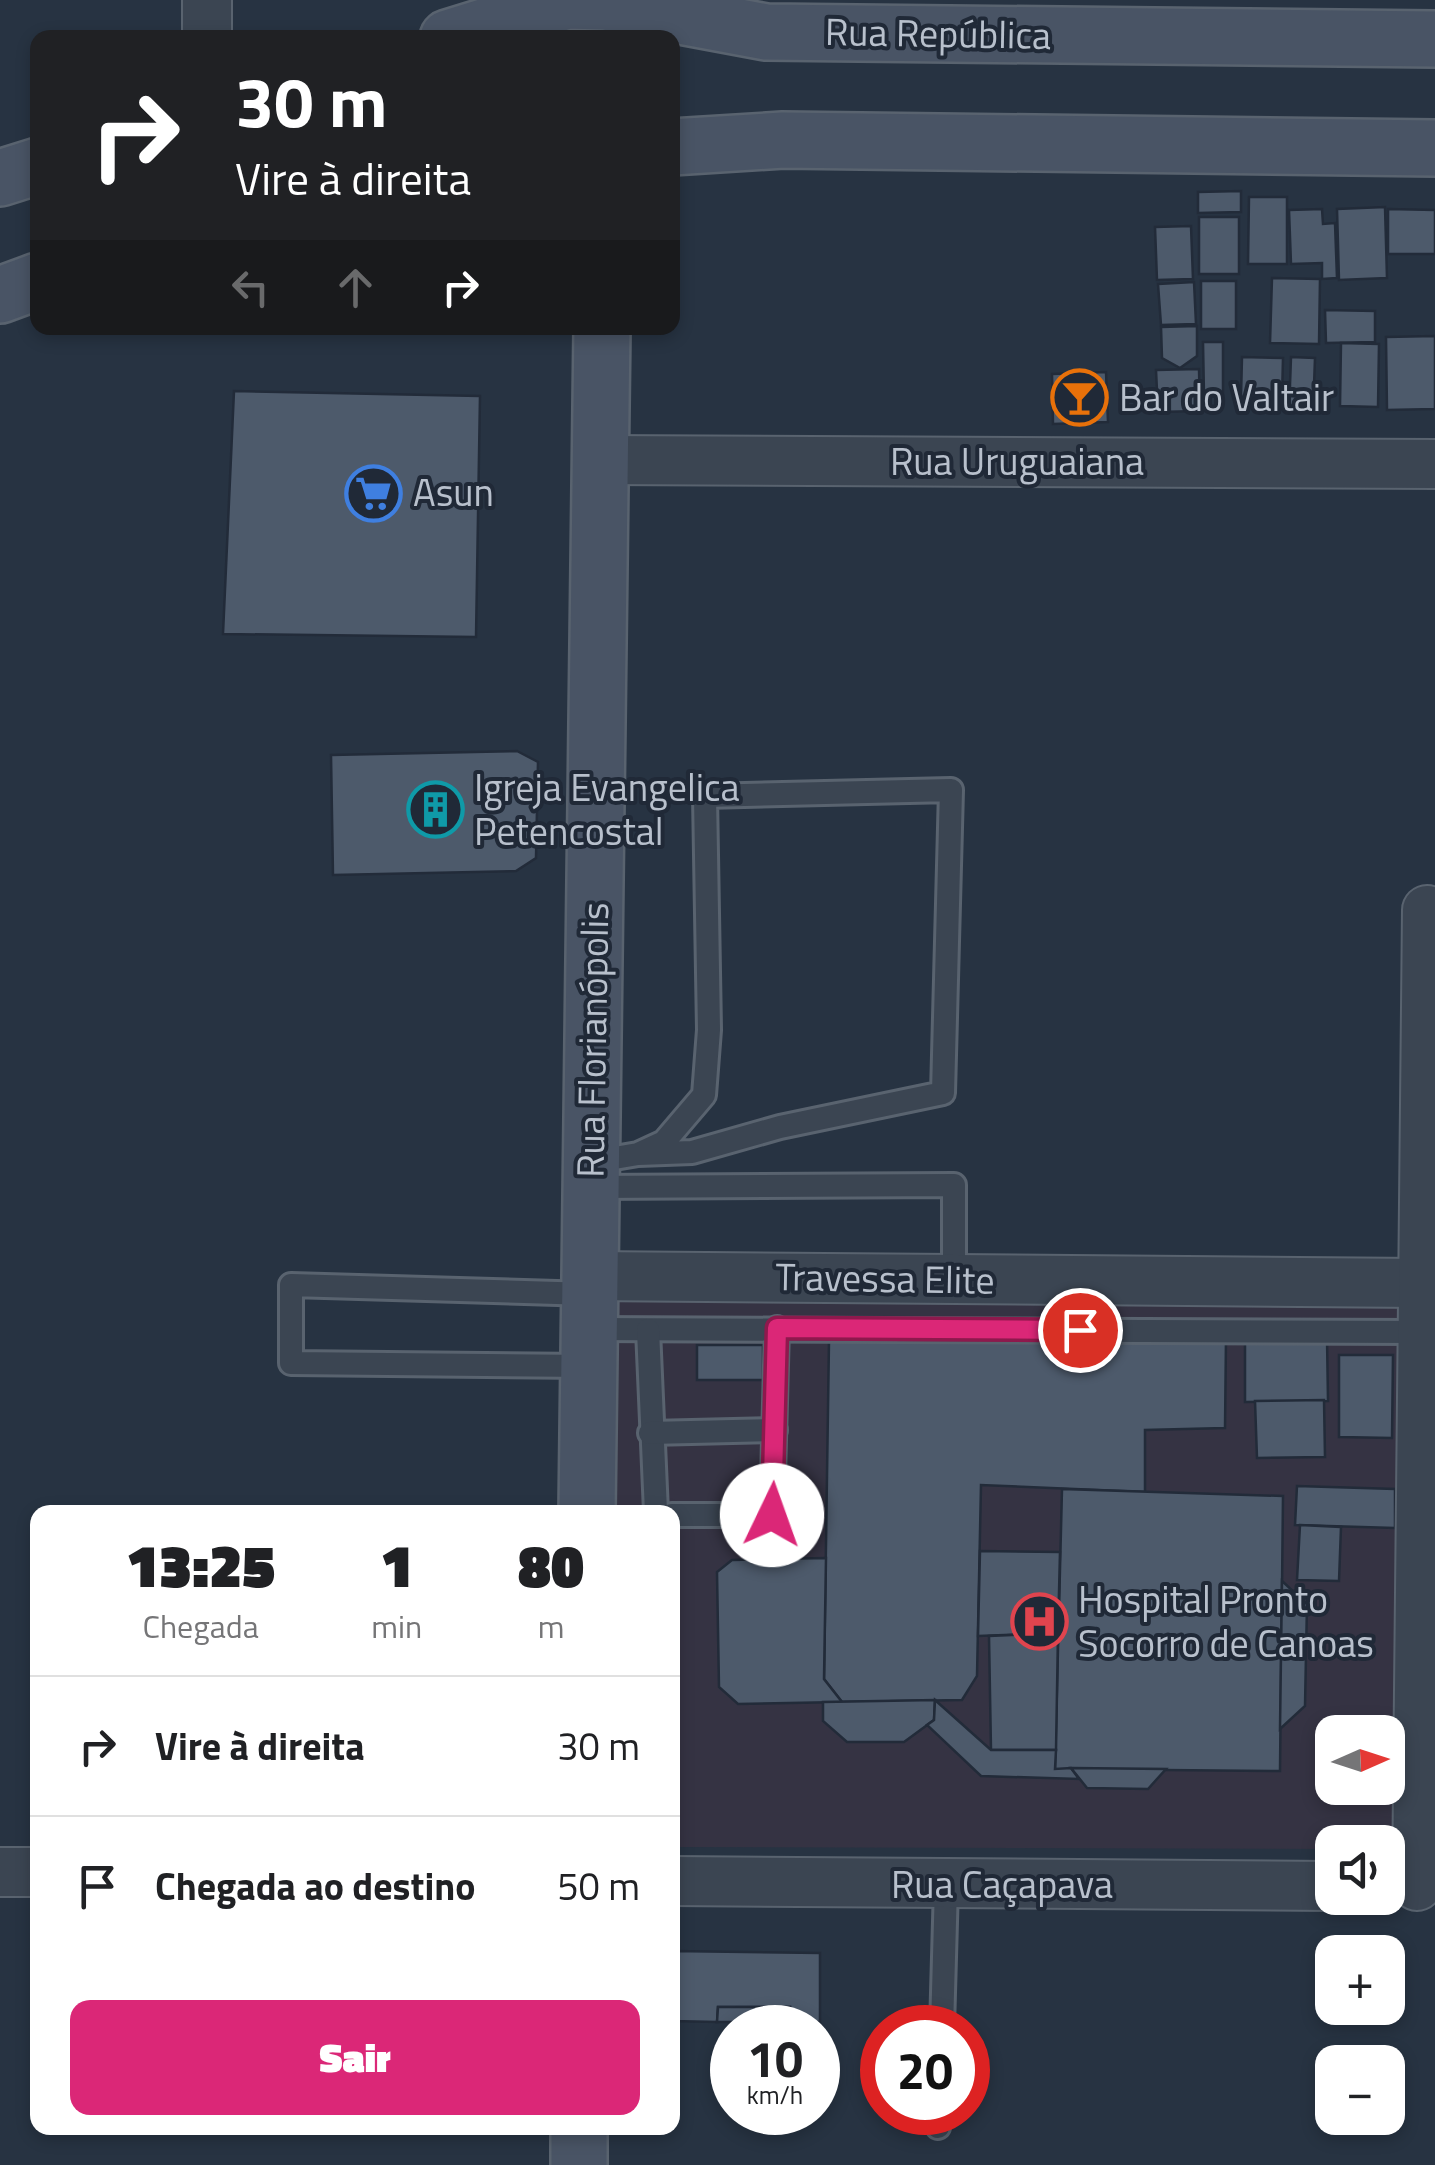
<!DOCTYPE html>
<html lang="pt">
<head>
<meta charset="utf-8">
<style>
	:root { --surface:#fff; --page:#f2f2f2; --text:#202124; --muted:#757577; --line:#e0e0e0; --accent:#db2777 }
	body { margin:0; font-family:"Titillium Web",sans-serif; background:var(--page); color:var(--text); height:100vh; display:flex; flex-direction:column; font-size:38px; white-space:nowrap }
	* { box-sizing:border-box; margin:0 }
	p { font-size:32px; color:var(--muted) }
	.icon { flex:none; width:55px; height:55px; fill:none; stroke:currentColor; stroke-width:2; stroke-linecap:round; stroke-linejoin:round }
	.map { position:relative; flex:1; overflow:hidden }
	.sheet { position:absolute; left:30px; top:1505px; width:650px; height:630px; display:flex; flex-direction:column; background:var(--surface); border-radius:20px; box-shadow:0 5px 15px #0003 }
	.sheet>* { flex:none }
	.top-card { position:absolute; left:30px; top:30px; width:650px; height:305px; border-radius:20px; box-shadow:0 5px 15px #0003; background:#202124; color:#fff; overflow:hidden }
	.needle { width:65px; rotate:87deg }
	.tools { position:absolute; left:1315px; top:1715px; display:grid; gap:20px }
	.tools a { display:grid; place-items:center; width:90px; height:90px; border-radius:20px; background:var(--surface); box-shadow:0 5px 15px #0003; font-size:50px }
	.speed { position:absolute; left:710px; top:2005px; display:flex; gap:20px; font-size:50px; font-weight:700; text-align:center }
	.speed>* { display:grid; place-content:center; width:130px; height:130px; border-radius:50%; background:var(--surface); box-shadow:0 5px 15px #0003; line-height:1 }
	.speed small { font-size:25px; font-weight:400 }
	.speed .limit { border:15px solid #d22; background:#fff; color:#111 }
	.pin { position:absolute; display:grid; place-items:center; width:85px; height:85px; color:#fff; margin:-42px; border:5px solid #fff; border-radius:50%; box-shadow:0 2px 10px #0007 }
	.me { position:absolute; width:110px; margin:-55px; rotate:3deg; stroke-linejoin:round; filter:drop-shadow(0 0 8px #0008) }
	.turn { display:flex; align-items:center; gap:35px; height:210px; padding:0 40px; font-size:45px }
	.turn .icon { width:130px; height:130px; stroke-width:2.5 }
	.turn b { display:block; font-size:70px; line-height:85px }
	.lanes { display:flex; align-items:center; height:95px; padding:0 40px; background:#0003; justify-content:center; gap:50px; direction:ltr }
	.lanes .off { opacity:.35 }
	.eta { display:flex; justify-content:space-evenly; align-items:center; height:170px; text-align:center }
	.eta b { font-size:60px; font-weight:800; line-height:70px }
	.primary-button { display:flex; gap:20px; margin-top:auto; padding:20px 40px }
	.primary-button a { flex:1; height:115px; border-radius:20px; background:var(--accent); color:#fff; font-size:40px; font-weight:800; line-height:115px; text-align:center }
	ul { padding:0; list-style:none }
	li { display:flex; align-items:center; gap:30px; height:140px; padding:0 40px; border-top:2px solid var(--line) }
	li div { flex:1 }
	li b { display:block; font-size:38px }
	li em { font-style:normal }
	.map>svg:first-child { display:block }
	.medical { fill:#353343; fill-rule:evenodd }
	.building { fill:#4d5a6b; stroke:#222b39; stroke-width:2.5 }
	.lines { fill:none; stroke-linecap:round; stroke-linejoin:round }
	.service-casing { stroke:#59636f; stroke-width:28 }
	.minor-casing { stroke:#59636f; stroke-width:52 }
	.secondary-casing { stroke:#59636f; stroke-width:60 }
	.service { stroke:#3b4552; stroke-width:22 }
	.minor { stroke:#3b4552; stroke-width:48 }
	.secondary { stroke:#495465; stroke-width:55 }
	.route-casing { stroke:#8e194d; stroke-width:25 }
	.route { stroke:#db2777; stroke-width:18 }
	.labels { text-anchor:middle; stroke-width:8; stroke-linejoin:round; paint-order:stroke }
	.street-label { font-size:38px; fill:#b8c0cc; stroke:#202937 }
	.poi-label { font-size:38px; fill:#b8c0cc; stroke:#202937; text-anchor:start }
</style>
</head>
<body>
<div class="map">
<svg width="1435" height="2165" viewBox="0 0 1435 2165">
	<rect width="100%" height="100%" fill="#273342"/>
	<path class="medical" d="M601,1290L1402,1298L1409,1850H1388V1842H1332V1849L673,1847L672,1512H598ZM1332,1732H1388V1788H1332Z"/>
	<g class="building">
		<path d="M1241,191V212L1198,213V192Z"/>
		<path d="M1249,197H1287V264H1248Z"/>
		<path d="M1385,207L1387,278L1339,280L1337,209Z"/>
		<path d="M1322,209L1323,224L1335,223L1337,278L1322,279V263L1291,264L1289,210Z"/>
		<path d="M1388,209L1435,210V254H1388Z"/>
		<rect x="1199" y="217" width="40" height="57"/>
		<path d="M1191,226L1193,279L1157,280L1155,227Z"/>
		<path d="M1272,278L1320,279L1319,344L1270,343Z"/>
		<rect x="1201" y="281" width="35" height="48"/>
		<path d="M1194,282L1196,324L1161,325L1158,284Z"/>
		<path d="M1325,310L1375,311V342L1326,343Z"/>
		<path d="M1197,326V356L1180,368L1162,358L1161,327Z"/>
		<path d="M1435,336V409L1387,410L1386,337Z"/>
		<path d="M1203,342H1223V396H1204Z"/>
		<path d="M1341,343L1379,344L1378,407L1340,406Z"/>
		<path d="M1242,357L1283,358L1282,398L1241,397Z"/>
		<path d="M1291,357L1315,358L1313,413H1289Z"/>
		<path d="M1199,369L1200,411L1158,412L1156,370Z"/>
		<path d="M1106,372L1108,422L1053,424L1052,374Z"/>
		<path d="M234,391L480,396L476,637L223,634Z"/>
		<path d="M517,751L538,762L536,858L516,871L333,875L331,755Z"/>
		<path d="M1226,1338L1225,1428L1145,1430V1492L981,1485L977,1676L962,1700L842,1702L824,1679L829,1341Z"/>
		<path d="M1327,1338L1328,1401L1245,1402V1340Z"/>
		<rect x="697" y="1345" width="66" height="35"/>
		<path d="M1339,1355H1393L1392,1438L1339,1437Z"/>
		<path d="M1324,1400L1325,1457L1257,1458L1255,1401Z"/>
		<path d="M1297,1486L1395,1489V1528L1295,1525Z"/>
		<path d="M1062,1489L1283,1496L1280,1771L1055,1769Z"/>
		<path d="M1300,1525L1341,1527L1339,1581L1297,1580Z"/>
		<path d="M980,1551L1060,1552L1058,1633L978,1636Z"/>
		<path d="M826,1558L824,1679L842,1702L738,1704L719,1687L717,1572L732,1560Z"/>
		<path d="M1282,1581L1307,1604L1305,1706L1280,1729Z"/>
		<path d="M1058,1633L1056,1750H991L989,1636Z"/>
		<path d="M935,1700L934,1720L904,1742H847L823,1721V1702Z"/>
		<path d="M935,1700L991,1750H1056L1055,1769L1071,1768L1079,1779L981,1776L927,1725L934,1720Z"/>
		<path d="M1071,1768L1166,1769L1148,1789L1087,1788Z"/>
		<path d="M672,1951L820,1953V2022H790V2007H718L717,2022L672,2021Z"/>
		<path d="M718,2007H790V2022H717Z"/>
	</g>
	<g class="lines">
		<defs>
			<g id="service">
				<path d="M591,1162L638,1154L664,1142L704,1095L709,1030L705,796L951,790L943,1093L780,1127L692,1152L638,1154"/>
				<path d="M592,1187L954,1185V1279"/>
				<path d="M589,1329L1420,1332"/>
				<path d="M648,1330L656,1512"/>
				<path d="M589,1366L291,1363V1285L590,1294"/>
				<path d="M650,1433L775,1430"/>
				<path d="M672,1515H772L777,1328"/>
				<path d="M942,2028L946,1886"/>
				<path d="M938,2127L939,2112"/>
			</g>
			<g id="minor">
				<path d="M207,38V0"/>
				<path d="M599,460L1435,464"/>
				<path d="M589,1276L1420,1283"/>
				<path d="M0,1872H38"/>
				<path d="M672,1881L1332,1886"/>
				<path d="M1417,1886L1427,910"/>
			</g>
			<g id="secondary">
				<path d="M448,38L567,1L605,2L766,32L1435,39"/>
				<path d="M672,147L783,140L1435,148"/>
				<path d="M0,178L38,166"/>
				<path d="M0,295L38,281"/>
				<path d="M587,1512L602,328"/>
				<path d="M579,2165V2128"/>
			</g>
		</defs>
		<use href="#service" class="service-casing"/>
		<use href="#minor" class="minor-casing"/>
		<use href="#secondary" class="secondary-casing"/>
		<use href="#service" class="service"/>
		<use href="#minor" class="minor"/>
		<use href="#secondary" class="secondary"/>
	</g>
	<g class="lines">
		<defs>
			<path id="route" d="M772,1515L777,1328L1080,1330"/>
		</defs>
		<use href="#route" class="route-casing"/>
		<use href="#route" class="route"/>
	</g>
	<defs>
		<symbol id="bar-ring" viewBox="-11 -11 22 22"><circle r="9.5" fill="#202937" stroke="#e8710a" stroke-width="1.5"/><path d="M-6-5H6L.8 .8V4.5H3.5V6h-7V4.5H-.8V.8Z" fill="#e8710a"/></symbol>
		<symbol id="supermarket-ring" viewBox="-11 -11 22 22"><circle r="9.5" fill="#202937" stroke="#3f7fe0" stroke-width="1.5"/><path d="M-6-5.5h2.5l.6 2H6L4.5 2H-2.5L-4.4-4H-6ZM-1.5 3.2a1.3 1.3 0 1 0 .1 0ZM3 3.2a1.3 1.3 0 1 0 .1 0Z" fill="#3f7fe0"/></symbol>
		<symbol id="building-ring" viewBox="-11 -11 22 22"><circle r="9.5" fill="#202937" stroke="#0f9aa8" stroke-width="1.5"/><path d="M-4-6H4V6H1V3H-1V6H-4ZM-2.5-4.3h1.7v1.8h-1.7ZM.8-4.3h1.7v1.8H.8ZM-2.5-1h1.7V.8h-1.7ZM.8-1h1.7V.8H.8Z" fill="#0f9aa8"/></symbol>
		<symbol id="hospital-ring" viewBox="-11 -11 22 22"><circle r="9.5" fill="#202937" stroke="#e0444e" stroke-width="1.5"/><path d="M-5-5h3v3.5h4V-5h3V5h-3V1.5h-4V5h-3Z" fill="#e0444e"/></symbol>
	</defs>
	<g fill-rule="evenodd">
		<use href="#bar-ring" x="1048" y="366" width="63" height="63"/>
		<use href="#supermarket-ring" x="342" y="462" width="63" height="63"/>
		<use href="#building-ring" x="404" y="778" width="63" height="63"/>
		<use href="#hospital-ring" x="1008" y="1590" width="63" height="63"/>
	</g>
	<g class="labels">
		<g class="street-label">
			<text transform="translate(938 34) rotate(1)" y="13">Rua República</text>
			<text x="1017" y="475">Rua Uruguaiana</text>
			<text transform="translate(593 1040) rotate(-89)" y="13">Rua Florianópolis</text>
			<text transform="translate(885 1279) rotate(1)" y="13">Travessa Elite</text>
			<text x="1002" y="1898">Rua Caçapava</text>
		</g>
		<g class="poi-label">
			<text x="1119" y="411">Bar do Valtair</text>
			<text x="413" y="506">Asun</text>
			<text x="474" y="801">Igreja Evangelica<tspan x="474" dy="44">Petencostal</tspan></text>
			<text x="1078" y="1613">Hospital Pronto<tspan x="1078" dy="44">Socorro de Canoas</tspan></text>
		</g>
	</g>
</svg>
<div class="tools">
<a><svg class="needle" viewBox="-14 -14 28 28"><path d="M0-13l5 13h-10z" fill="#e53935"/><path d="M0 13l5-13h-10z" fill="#757577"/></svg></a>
<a><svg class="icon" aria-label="sound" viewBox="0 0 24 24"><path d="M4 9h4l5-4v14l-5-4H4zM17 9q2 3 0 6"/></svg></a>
<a>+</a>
<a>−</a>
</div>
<div class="speed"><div>10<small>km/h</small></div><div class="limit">20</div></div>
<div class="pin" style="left:1080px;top:1330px;background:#d93025"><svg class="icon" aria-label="arrive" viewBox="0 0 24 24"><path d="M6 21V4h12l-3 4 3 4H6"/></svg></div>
<svg class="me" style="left:772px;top:1515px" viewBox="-20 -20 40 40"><circle r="19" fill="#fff"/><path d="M0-13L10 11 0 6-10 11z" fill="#db2777"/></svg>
<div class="top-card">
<div class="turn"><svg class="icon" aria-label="right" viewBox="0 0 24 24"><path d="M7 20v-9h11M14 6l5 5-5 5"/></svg><div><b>30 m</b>Vire à direita</div></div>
<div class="lanes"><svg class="icon off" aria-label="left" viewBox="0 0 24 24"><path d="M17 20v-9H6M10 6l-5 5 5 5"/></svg><svg class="icon off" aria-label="ahead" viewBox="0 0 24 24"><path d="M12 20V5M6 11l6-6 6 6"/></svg><svg class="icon" aria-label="right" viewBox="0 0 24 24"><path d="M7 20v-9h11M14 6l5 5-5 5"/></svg></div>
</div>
<section class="sheet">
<div class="eta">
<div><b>13:25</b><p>Chegada</p></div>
<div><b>1</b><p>min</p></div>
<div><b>80</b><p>m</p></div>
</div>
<ul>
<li><svg class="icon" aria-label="right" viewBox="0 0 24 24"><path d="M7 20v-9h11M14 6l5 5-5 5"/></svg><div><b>Vire à direita</b></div><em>30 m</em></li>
<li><svg class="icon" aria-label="arrive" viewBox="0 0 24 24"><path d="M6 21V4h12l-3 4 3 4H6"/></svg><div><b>Chegada ao destino</b></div><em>50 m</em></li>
</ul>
<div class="primary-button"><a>Sair</a></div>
</section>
</div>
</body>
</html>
